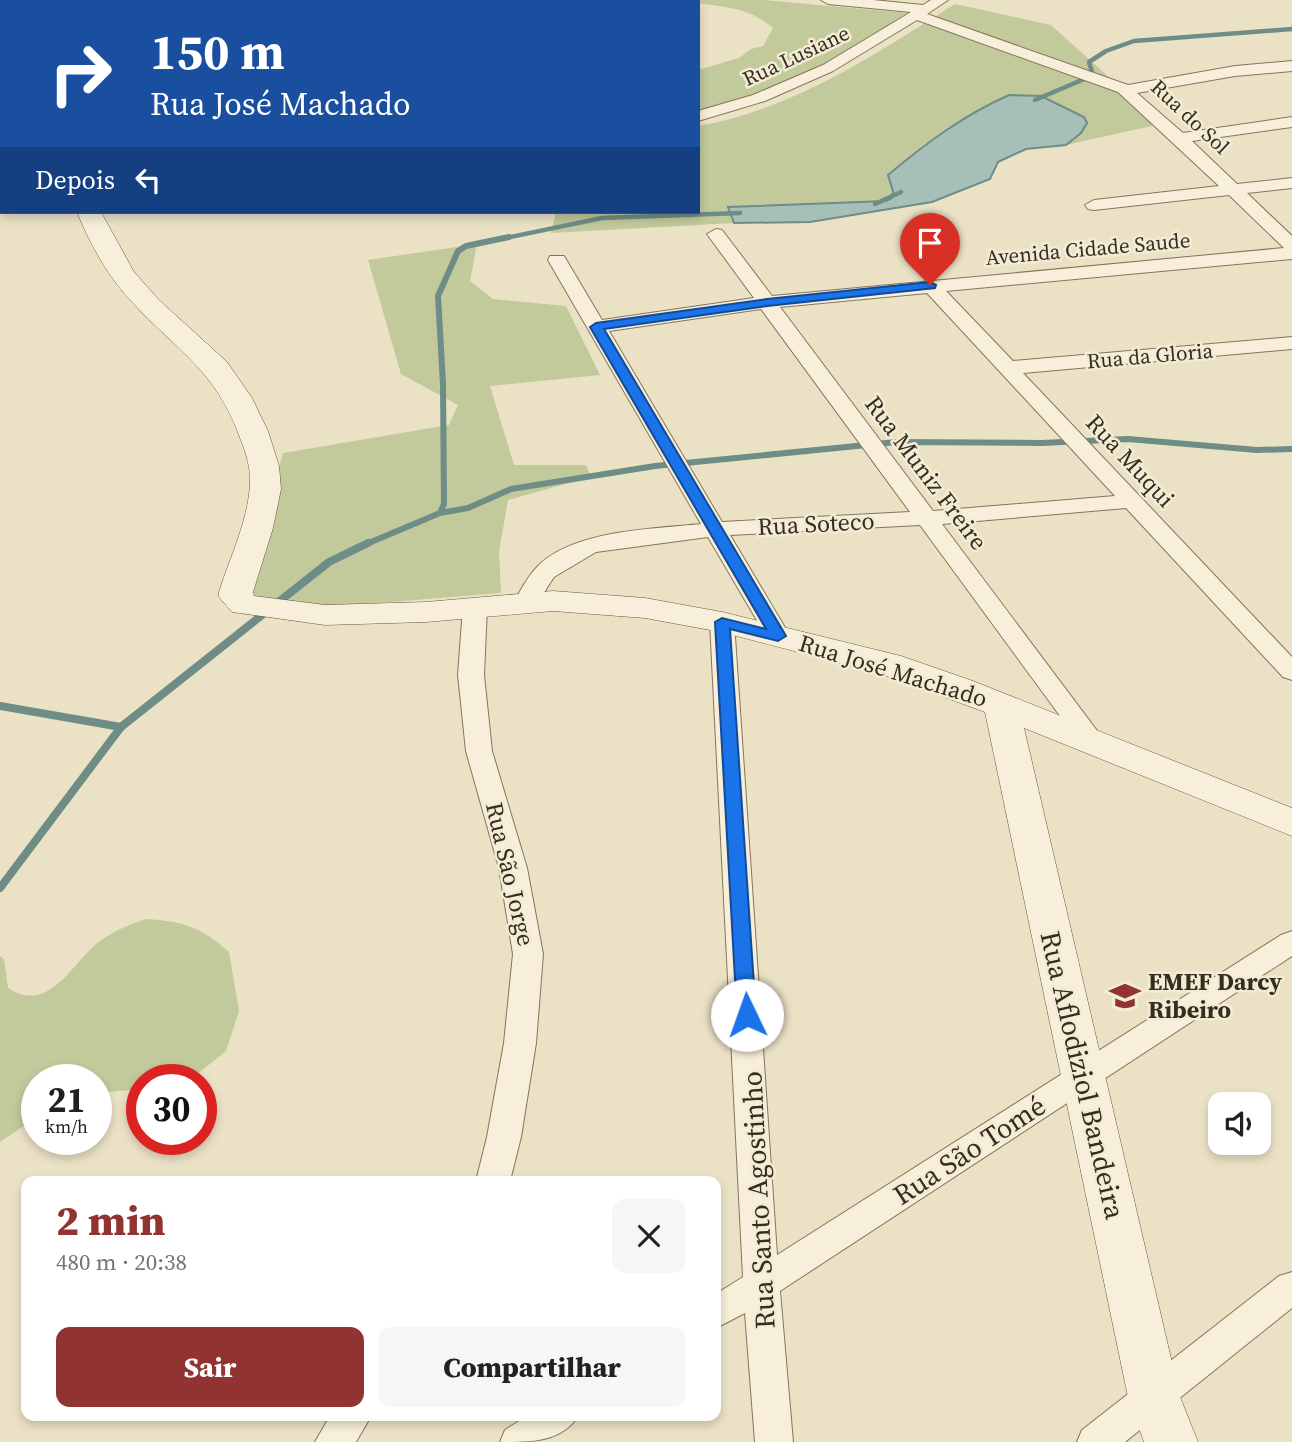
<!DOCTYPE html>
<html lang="pt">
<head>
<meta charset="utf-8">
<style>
	:root { --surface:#fff; --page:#f6f6f6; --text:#202124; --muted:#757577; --accent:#913431 }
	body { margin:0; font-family:"Source Serif 4",serif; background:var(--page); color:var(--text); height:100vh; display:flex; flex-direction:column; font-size:26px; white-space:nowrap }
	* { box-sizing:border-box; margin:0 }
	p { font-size:23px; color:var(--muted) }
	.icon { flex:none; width:38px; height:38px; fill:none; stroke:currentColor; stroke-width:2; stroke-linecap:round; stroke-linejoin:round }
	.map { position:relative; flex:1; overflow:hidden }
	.details { position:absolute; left:21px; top:1176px; width:700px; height:245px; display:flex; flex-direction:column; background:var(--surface); border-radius:14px; box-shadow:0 4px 10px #0003 }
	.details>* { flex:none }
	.hud { position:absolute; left:0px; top:0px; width:700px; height:214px; box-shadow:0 4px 10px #0003; background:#1a4fa0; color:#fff; overflow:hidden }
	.fabs { position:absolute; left:1208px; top:1092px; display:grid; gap:14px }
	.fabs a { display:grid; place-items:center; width:63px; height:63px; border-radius:14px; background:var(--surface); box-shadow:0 4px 10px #0003; font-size:35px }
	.speed { position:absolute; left:21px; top:1064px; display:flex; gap:14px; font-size:35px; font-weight:700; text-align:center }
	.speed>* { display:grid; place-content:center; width:91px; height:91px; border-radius:50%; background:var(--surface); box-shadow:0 4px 10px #0003; line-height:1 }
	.speed small { font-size:18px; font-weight:400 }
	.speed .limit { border:10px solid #d22; background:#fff; color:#111 }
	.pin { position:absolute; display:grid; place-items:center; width:60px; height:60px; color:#fff; margin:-72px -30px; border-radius:50% 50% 50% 0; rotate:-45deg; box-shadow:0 0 7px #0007 }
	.pin .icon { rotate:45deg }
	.me { position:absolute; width:77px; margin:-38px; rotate:357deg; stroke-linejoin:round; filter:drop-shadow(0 0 5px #0008) }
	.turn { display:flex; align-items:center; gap:24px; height:147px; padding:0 35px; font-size:32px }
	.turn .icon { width:91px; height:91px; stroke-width:2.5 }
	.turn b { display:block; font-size:49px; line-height:60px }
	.then { display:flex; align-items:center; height:66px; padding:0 35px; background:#0003; gap:14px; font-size:26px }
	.round { display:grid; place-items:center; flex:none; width:74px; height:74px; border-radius:14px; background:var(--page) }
	.overview { display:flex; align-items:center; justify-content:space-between; height:119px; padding:0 35px }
	h1 { font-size:42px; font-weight:800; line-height:52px; color:var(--accent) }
	.cta { display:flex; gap:14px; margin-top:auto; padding:14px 35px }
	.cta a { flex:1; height:80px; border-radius:14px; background:var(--accent); color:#fff; font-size:28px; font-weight:800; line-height:80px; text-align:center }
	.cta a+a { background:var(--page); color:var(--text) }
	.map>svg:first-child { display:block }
	.green { fill:#c2c99b }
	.water { fill:#a7bfb9; stroke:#6e8d87; stroke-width:2 }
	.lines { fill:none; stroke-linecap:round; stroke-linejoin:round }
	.stream-far2 { stroke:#6e8d87; stroke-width:4.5 }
	.stream-far1 { stroke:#6e8d87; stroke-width:6 }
	.stream { stroke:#6e8d87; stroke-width:8 }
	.street-casing { stroke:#86745d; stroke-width:2 }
	.secondary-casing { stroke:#685640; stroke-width:1 }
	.street { fill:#f7efd9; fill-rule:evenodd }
	.secondary { fill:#f7efd9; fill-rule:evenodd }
	.route { fill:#1a73e8; stroke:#114b97; stroke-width:2 }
	.labels { text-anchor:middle; stroke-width:5; stroke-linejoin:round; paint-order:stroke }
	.far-street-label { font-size:21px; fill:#372c20; stroke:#f3ecd5 }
	.street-label { font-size:24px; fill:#372c20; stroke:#f3ecd5 }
	.poi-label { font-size:24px; font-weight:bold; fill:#372c20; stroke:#f3ecd5; text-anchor:start }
	.near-street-label { font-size:28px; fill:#372c20; stroke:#f3ecd5 }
</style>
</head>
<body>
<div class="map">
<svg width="1292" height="1442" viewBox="0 0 1292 1442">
	<rect width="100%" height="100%" fill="#ebe2c6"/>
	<g class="green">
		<path d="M0,0H764L907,13C887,26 869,41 848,53C802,80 750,97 698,112V70L739,58L751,49L763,46L773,28C744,3 714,8 682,0L2,2L0,67Z"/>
		<path d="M955,4L1051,25L1161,124L1066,145L1081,133L1084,117L1041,96L925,144L888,175L893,192L892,198L886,201L729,207L734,223L551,233L556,212H698V126C792,110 876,54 955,4Z"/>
		<path d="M477,244L470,281L493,299L566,306L600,375L490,386L514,465H586L591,477L508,500L499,552L501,593L366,604L351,611L242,598L283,453L449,425L458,405L401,374L368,260Z"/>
		<path d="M146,919C183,921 201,927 229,952L239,1011L226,1051L196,1075L182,1080H142V1089L96,1093V1080H37V1117L0,1142V956L4,959L8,988C48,1014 70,967 96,944C111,932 128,925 146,919Z"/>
	</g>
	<path class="water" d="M1009,95L1041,96L1084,117L1087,123L1081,133L1066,145L1026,149L998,162L990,179L932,202L810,222L734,223L728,207L886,201L892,198L893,191L888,175C926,143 964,115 1009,95Z"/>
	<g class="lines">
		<g class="stream-far2">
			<path d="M358,0L370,2"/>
			<path d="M1035,100L1089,77L1092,72L1089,62L1106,51L1134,41L1292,29"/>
			<path d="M875,204L901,192"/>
			<path d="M501,239L602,218L740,213"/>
		</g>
		<g class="stream-far1">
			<path d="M440,513L444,504L443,384L438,296L458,251L466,246L509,237"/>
			<path d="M364,545L440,513L468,508L511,489L655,466L897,442L1042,443L1128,439L1257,450L1292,449"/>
		</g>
		<g class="stream">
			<path d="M0,706L121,727"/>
			<path d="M0,888L121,727L329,562L368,543"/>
		</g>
		<defs>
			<g id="street">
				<path d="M587,0H602L586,2Z"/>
				<path d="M821,0H873L923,5L931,0H948L927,14L1128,85L1235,66L1292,61V71L1235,76L1137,93L1183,133L1292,117V127L1192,141L1237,184L1292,178V188L1247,193L1292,236V259L946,291L1013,361L1292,337V349L1023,373L1292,657V680L1283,677L1126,508L942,524L1107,744L1103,750L1094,752L1085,750L920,525L730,535L790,636L787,641L778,643L769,641L766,636L708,537L596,552L554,577L534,608L525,610L516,608L513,603C520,592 527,577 537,567C572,530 653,529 701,524L548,260L550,256H564L602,320L754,298L707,234L716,229L722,230L772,296L1284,248L1229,195L1094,210L1088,209L1085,205L1094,200L1219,186L1118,92L917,20L833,71L765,101L698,121V111L753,95L823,65L911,12L828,4ZM927,293L1115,496L933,511L780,307ZM761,309L910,512L722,522L609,331Z"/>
				<path d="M0,199H2L0,211Z"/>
				<path d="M475,600L484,602L487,607L484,675L492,751L527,868L543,954L536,1043L521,1137L510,1181H476L487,1137L504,1043L513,954L499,868L466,751L458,675L463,607L466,602Z"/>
				<path d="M722,615L731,617L734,622L777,1255L1281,935L1292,931V956L780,1291L793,1442H755L745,1313L716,1328V1294L743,1277L710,622L713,617Z"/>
				<path d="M1292,1272V1308L1125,1442H1077L1082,1430L1279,1276Z"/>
				<path d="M330,1416H371L356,1442H315Z"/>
				<path d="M527,1416H578C562,1442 531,1442 500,1442L505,1430Z"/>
			</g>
			<g id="secondary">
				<rect x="0" y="63" width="2" height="12"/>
				<path d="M0,92L2,93V107L0,106Z"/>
				<path d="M77,212H101L134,272L159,300L227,362L252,398L268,431L279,466L281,489L273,528L253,592L254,596L325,605L426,602L553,591L645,598L722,612L901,656L973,681L1292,808V836L1024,728L1180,1397L1198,1442H1144L1128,1397L985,712L875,672L721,632L645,618L553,611L426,622L325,625L232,612L219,597V592C230,557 248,521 250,484C251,469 246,452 240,438C216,370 177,351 132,302C108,277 90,244 77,212Z"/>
			</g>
		</defs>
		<use href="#street" class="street-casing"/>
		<use href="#secondary" class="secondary-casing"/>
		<use href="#street" class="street"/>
		<use href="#secondary" class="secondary"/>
	</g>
	<path class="route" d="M930,282L936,285L935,288L767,306L604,329L786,636L778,641L730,629L756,1015L753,1020H740L737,1015L715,622L722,618L766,629L590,327L596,323L767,299Z"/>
	<defs>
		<symbol id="school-bare" viewBox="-9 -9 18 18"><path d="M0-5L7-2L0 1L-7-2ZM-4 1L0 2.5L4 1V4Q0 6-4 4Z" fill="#913431" stroke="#f3ecd5" stroke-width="2.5" paint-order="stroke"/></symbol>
	</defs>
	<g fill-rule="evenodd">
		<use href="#school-bare" x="1103" y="974" width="44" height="44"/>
	</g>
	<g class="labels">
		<g class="far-street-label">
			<text transform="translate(796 56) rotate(-25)" y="7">Rua Lusiane</text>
			<text transform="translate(1190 117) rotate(43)" y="7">Rua do Sol</text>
			<text transform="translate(1088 249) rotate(-5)" y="7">Avenida Cidade Saude</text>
			<text transform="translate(1150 356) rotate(-5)" y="7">Rua da Gloria</text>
		</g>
		<g class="street-label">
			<text transform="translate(1130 461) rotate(47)" y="8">Rua Muqui</text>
			<text transform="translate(926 473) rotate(53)" y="8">Rua Muniz Freire</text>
			<text transform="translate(816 524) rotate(-3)" y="8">Rua Soteco</text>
			<text transform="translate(893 671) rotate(17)" y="8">Rua José Machado</text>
			<text transform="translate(510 874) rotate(77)" y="8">Rua São Jorge</text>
		</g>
		<g class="poi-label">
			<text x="1148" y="990">EMEF Darcy<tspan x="1148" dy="28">Ribeiro</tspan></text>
		</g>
		<g class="near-street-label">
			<text transform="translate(1083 1075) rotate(77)" y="10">Rua Aflodiziol Bandeira</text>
			<text transform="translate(969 1150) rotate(-33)" y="10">Rua São Tomé</text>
			<text transform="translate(758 1200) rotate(-93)" y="10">Rua Santo Agostinho</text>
		</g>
	</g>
</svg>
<div class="fabs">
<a><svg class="icon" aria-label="sound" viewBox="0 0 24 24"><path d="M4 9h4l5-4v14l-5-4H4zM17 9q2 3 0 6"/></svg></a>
</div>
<div class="speed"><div>21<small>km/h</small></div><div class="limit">30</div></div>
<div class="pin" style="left:930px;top:285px;background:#d93025"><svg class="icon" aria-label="arrive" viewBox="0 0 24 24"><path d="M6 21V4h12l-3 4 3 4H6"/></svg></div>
<svg class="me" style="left:747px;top:1015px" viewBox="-20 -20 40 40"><circle r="19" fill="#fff"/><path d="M0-13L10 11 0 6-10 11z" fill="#1a73e8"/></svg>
<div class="hud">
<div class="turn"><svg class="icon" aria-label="right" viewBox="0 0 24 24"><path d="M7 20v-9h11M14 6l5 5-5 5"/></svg><div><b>150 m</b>Rua José Machado</div></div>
<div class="then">Depois<svg class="icon" aria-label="left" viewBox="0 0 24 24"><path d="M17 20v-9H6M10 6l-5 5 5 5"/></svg></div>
</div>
<section class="details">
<div class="overview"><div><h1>2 min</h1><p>480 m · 20:38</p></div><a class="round"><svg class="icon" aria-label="close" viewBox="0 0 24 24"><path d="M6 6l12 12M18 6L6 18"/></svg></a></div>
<div class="cta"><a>Sair</a><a>Compartilhar</a></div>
</section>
</div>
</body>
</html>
